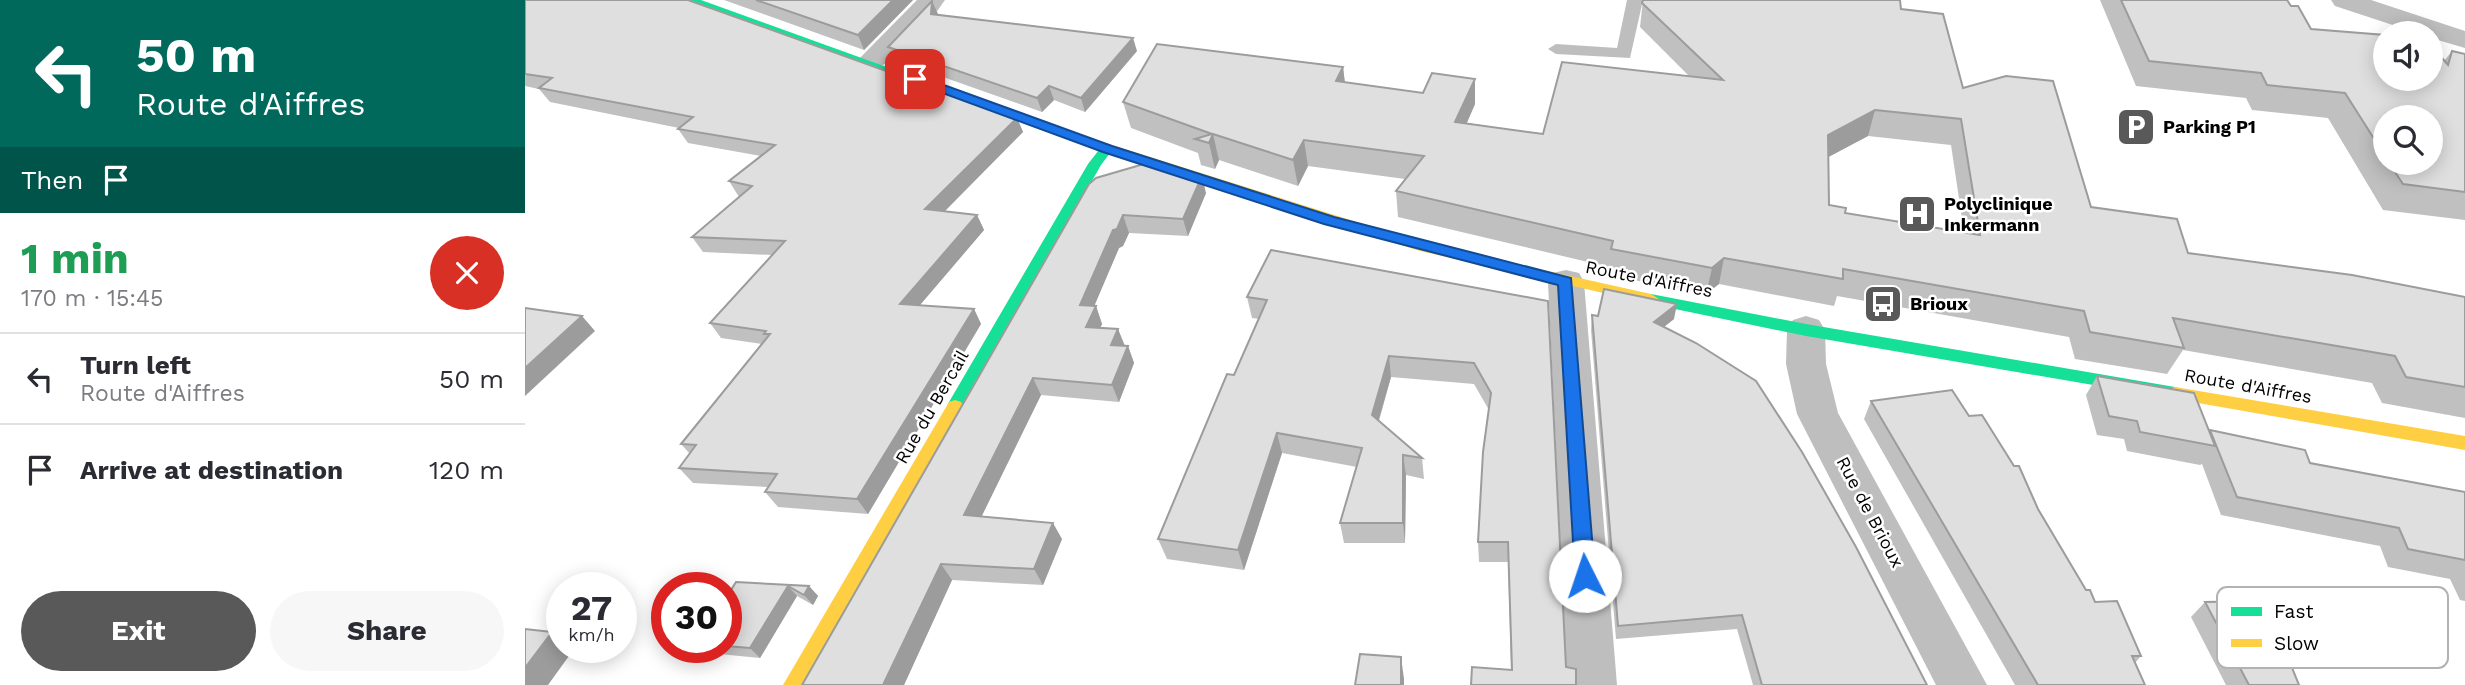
<!DOCTYPE html>
<html lang="en">
<head>
<meta charset="utf-8">
<style>
	:root { --surface:#fff; --page:#f7f7f7; --text:#2b2b33; --muted:#7c7c81; --line:#e1e1e2; --accent:#595959 }
	body { margin:0; font-family:"Work Sans",sans-serif; background:var(--page); color:var(--text); height:100vh; display:flex; flex-direction:column; font-size:26px; white-space:nowrap }
	* { box-sizing:border-box; margin:0 }
	p { font-size:23px; color:var(--muted) }
	.icon { flex:none; width:38px; height:38px; fill:none; stroke:currentColor; stroke-width:2; stroke-linecap:round; stroke-linejoin:round }
	.map { position:relative; flex:1; overflow:hidden }
	.drawer { display:flex; flex-direction:column; background:var(--surface); width:525px }
	.drawer>* { flex:none }
	.top-card { background:#00695c; color:#fff; overflow:hidden }
	.controls { position:absolute; left:1848px; top:21px; display:grid; gap:14px }
	.controls a { display:grid; place-items:center; width:70px; height:70px; border-radius:50%; background:var(--surface); box-shadow:0 4px 18px #0003; font-size:35px }
	.speed { position:absolute; left:21px; top:572px; display:flex; gap:14px; font-size:35px; font-weight:700; text-align:center }
	.speed>* { display:grid; place-content:center; width:91px; height:91px; border-radius:50%; background:var(--surface); box-shadow:0 4px 18px #0003; line-height:1 }
	.speed small { font-size:18px; font-weight:400 }
	.speed .limit { border:10px solid #d22; background:#fff; color:#111 }
	.pin { position:absolute; display:grid; place-items:center; width:60px; height:60px; color:#fff; margin:-30px; border-radius:14px; box-shadow:0 4px 10px #0006 }
	.me { position:absolute; width:77px; margin:-38px; rotate:356deg; stroke-linejoin:round; filter:drop-shadow(0 0 5px #0008) }
	.turn { display:flex; align-items:center; gap:24px; height:147px; padding:0 21px; font-size:32px }
	.turn .icon { width:91px; height:91px; stroke-width:2.5 }
	.turn b { display:block; font-size:49px; line-height:60px }
	.then { display:flex; align-items:center; height:66px; padding:0 21px; background:#0003; gap:14px; font-size:26px }
	.round { display:grid; place-items:center; flex:none; width:74px; height:74px; border-radius:37px; background:var(--page) }
	.summary { display:flex; align-items:center; justify-content:space-between; height:119px; padding:0 21px }
	h1 { font-size:42px; font-weight:700; line-height:52px; color:#1e9e55 }
	.button { display:flex; gap:14px; margin-top:auto; padding:14px 21px }
	.button a { flex:1; height:80px; border-radius:42px; background:var(--accent); color:#fff; font-size:28px; font-weight:700; line-height:80px; text-align:center }
	.button a+a { background:var(--page); color:var(--text) }
	ul { padding:0; list-style:none }
	li { display:flex; align-items:center; gap:21px; height:91px; padding:0 21px; border-top:2px solid var(--line) }
	li div { flex:1 }
	li b { display:block; font-size:26px }
	li em { font-style:normal }
	main { display:flex; flex:1; min-height:0 }
	.map>svg:first-child { display:block }
	.lines { fill:none; stroke-linecap:round; stroke-linejoin:round }
	.lane { fill:#bebebe; fill-rule:evenodd }
	.street { fill:#bebebe; fill-rule:evenodd }
	.fast { fill:#16e098; fill-rule:evenodd }
	.slow { fill:#ffcf43; fill-rule:evenodd }
	.wall { fill:#c0c0c0; fill-rule:evenodd }
	.shaded-wall { fill:#9c9c9c }
	.building { fill:#dfdfdf; stroke:#9c9c9c; stroke-width:2; fill-rule:evenodd }
	.route { fill:#1a73e8; stroke:#114b97; stroke-width:2 }
	.labels { text-anchor:middle; stroke-width:5; stroke-linejoin:round; paint-order:stroke }
	.poi-label { font-size:18px; font-weight:bold; fill:#000; stroke:#fff; text-anchor:start }
	.street-label { font-size:18px; fill:#000; stroke:#fff }
	.key { fill:#fff; stroke:#b2b2b2; stroke-width:2 }
	.key-label { font-size:19px; fill:#000 }
</style>
</head>
<body>
<main>
<section class="drawer">
<div class="top-card">
<div class="turn"><svg class="icon" aria-label="left" viewBox="0 0 24 24"><path d="M17 20v-9H6M10 6l-5 5 5 5"/></svg><div><b>50 m</b>Route d'Aiffres</div></div>
<div class="then">Then<svg class="icon" aria-label="arrive" viewBox="0 0 24 24"><path d="M6 21V4h12l-3 4 3 4H6"/></svg></div>
</div>
<div class="summary"><div><h1>1 min</h1><p>170 m · 15:45</p></div><a class="round" style="background:#d93025;color:#fff"><svg class="icon" aria-label="close" viewBox="0 0 24 24"><path d="M6 6l12 12M18 6L6 18"/></svg></a></div>
<ul>
<li><svg class="icon" aria-label="left" viewBox="0 0 24 24"><path d="M17 20v-9H6M10 6l-5 5 5 5"/></svg><div><b>Turn left</b><p>Route d'Aiffres</p></div><em>50 m</em></li>
<li><svg class="icon" aria-label="arrive" viewBox="0 0 24 24"><path d="M6 21V4h12l-3 4 3 4H6"/></svg><div><b>Arrive at destination</b></div><em>120 m</em></li>
</ul>
<div class="button"><a>Exit</a><a>Share</a></div>
</section>
<div class="map">
<svg width="1940" height="685" viewBox="0 0 1940 685">
	<rect width="100%" height="100%" fill="#fff"/>
	<g class="lines">
		<path class="lane" d="M1102,0H1118L1105,58L1031,54L1023,49L1031,44L1092,48Z"/>
		<g class="street">
			<path d="M392,0H420C404,23 364,77 334,69L330,63Z"/>
			<path d="M1806,0H1846L1940,31V48L1906,38V33H1892L1810,6Z"/>
			<path d="M1041,270L1054,273L1059,282L1092,685H1042L1023,282L1028,273Z"/>
			<path d="M1281,316L1294,320L1300,330L1301,364L1313,413L1462,685H1411L1272,414L1261,364L1262,330L1268,320Z"/>
		</g>
		<g class="fast">
			<path d="M161,0H176L558,138L552,142L547,141Z"/>
			<path d="M582,145L588,149L576,165L436,410H424L422,406L424,402L563,164L577,146Z"/>
			<path d="M1126,294L1281,324L1650,387L1656,389L1658,393L1656,397L1650,399L1281,336L1121,303L1118,299Z"/>
		</g>
		<g class="slow">
			<path d="M552,134L902,244L1126,294L1134,299L1126,304L895,251L547,141V135Z"/>
			<path d="M1650,387L1940,436V450L1650,399L1644,397L1642,393L1644,389Z"/>
			<path d="M430,400L436,402L438,406L279,685H258L424,402Z"/>
		</g>
	</g>
	<g class="wall">
		<path d="M0,0L492,118L498,132L420,211L452,215L459,230L395,305L449,309L456,324L343,514L253,507L240,492L243,487L168,483L154,468L165,454L156,444L237,344L196,338L185,323L247,255L178,252L167,237L214,197L204,181L236,156L163,143L153,129L154,128L25,102L14,89L0,86Z"/>
		<path d="M199,0H388L339,50Z"/>
		<path d="M1118,0L1376,9L1438,88L1566,207L1663,253L1940,297V418L1857,403L1847,383L1658,350L1642,374L1550,359L1544,337L1312,296L1309,306L1194,284L1181,294L1083,275L1084,267L873,217L871,191L880,179L783,166L773,186L694,160L690,169L676,165L673,153L606,128L598,102L818,67L820,83L950,104L942,123L1018,134L1164,76L1115,27ZM1343,136L1426,145L1439,232L1320,213L1304,205L1303,157Z"/>
		<path d="M1575,0H1762L1766,6L1786,29L1919,61L1927,51L1940,54V220L1858,210L1803,118L1727,110L1721,98L1611,86ZM1860,117L1906,163H1860Z"/>
		<path d="M413,15L612,51L560,112L529,100L517,112L370,60L363,47Z"/>
		<path d="M564,184L681,193L663,236L604,233L598,246L594,248L569,306H571L577,324L575,328L593,329L599,346H603L609,363L594,402L516,395L456,517L537,539L518,585L427,580L379,685H277Z"/>
		<path d="M722,297L1023,301L1041,667L986,670L983,562H954L953,542L964,410L949,384L866,377L854,421L897,458L899,479L881,475L880,543H819L815,523L832,467L757,453L719,570L642,559L633,539L709,375L734,319L727,318Z"/>
		<path d="M1067,315L1149,319L1139,327L1402,685H1228L1212,629L1091,639L1066,330Z"/>
		<path d="M1572,376L1684,431L1685,430L1785,463L1940,492V601L1935,600L1925,579L1863,567L1855,546L1696,515L1677,464L1675,465L1602,451L1599,439L1572,435L1561,395Z"/>
		<path d="M1346,401L1444,416L1561,590L1616,656L1610,663L1620,685H1490L1339,419Z"/>
		<path d="M211,582L284,586L293,596L288,605L272,596L235,658L184,653L178,648H201V598Z"/>
		<path d="M1680,602L1774,685H1701L1666,617Z"/>
	</g>
	<g class="shaded-wall">
		<path d="M368,0H388L339,50L333,35Z"/>
		<path d="M407,1L413,14H406Z"/>
		<path d="M608,38L612,51L560,112L556,98Z"/>
		<path d="M818,67L821,93L811,81Z"/>
		<path d="M950,79V104L931,147L930,122Z"/>
		<path d="M524,86L529,100L517,112L512,98Z"/>
		<path d="M1350,110L1343,136L1296,161L1303,135Z"/>
		<path d="M492,118L498,132L407,224L400,209Z"/>
		<path d="M688,134L694,160L690,169L684,143Z"/>
		<path d="M779,140L783,166L773,186L768,160Z"/>
		<path d="M677,176L681,193L663,236L658,219Z"/>
		<path d="M452,215L459,230L383,319L375,304Z"/>
		<path d="M598,215L604,233L598,246L594,248L562,323L555,305L588,230Z"/>
		<path d="M1199,258L1194,284L1181,294L1187,268Z"/>
		<path d="M1152,304L1149,319L1126,337L1129,322Z"/>
		<path d="M571,306L577,324L568,344L561,327Z"/>
		<path d="M449,309L456,324L343,514L332,499Z"/>
		<path d="M57,316L70,331L0,396V368Z"/>
		<path d="M593,329L600,346L586,345Z"/>
		<path d="M603,346L609,363L594,402L587,385Z"/>
		<path d="M864,356L866,377L849,436L847,415Z"/>
		<path d="M508,378L516,395L449,532L439,515Z"/>
		<path d="M752,433L757,453L719,570L713,550Z"/>
		<path d="M878,455L881,475L880,543L878,523Z"/>
		<path d="M528,523L537,539L518,585L509,569Z"/>
		<path d="M416,564L427,580L379,685H358Z"/>
		<path d="M263,586L272,596L235,658L225,648Z"/>
		<path d="M284,586L293,596L288,605L279,595Z"/>
		<path d="M27,632L37,640V648H47L49,649L23,685H0V668Z"/>
		<path d="M876,657L879,679V685H876Z"/>
	</g>
	<g class="building">
		<path d="M0,0H163L492,118L400,209L452,215L375,304L449,309L332,499L240,492L252,474L154,468L171,445L156,444L245,334H239L241,331L185,323L260,241L167,237L227,186L204,181L250,145L153,129L168,117L14,88L27,78L0,74Z"/>
		<path d="M231,0H368L333,35Z"/>
		<path d="M1118,0H1375L1376,9L1418,14L1438,88L1481,76L1528,81L1566,207L1652,219L1663,253L1827,275L1940,297V387L1881,377L1870,356L1648,318L1659,348L1565,332L1559,311L1318,269V279L1199,258L1187,268L1086,249L1088,241L871,191L899,156L779,140L768,160L688,134L684,143L670,139L687,134L598,102L632,44L818,67L811,81L898,93L907,73L950,79L930,122L1018,134L1037,62L1198,80L1117,3ZM1350,110L1436,119L1455,235L1320,213L1321,208L1304,205L1303,135Z"/>
		<path d="M1596,0H1762L1766,6H1773L1786,29L1860,35V79H1906V45L1923,65L1927,51L1940,54V192L1878,184L1864,163H1906V117H1860V156L1820,93L1742,85L1736,73L1624,61Z"/>
		<path d="M407,1L406,14L608,38L556,98L524,86L512,98L363,47Z"/>
		<path d="M629,161L677,176L658,219L598,215L592,229L588,230L555,305L571,306L561,327L593,329L586,345L603,346L587,385L508,378L439,515L528,523L509,569L416,564L358,685H277L564,184L571,178Z"/>
		<path d="M746,250L1023,301L1041,667L1051,669V685H946L947,667L987,670L983,542H953L958,452L966,393L949,363L864,356L847,415L897,458L878,455V523H815L837,448L752,433L713,550L633,539L702,374L709,375L742,300L722,297Z"/>
		<path d="M1079,289L1152,304L1129,322L1171,343L1231,381L1277,452L1331,547L1402,685H1237L1217,615L1093,626L1067,315L1073,316Z"/>
		<path d="M0,308L57,316L0,368Z"/>
		<path d="M1572,376L1669,393L1690,446L1615,432L1612,421L1584,416Z"/>
		<path d="M1427,390L1444,416L1457,415L1489,466H1494L1513,509L1561,590H1565L1570,602L1592,601L1616,656H1607L1620,685H1513L1346,401Z"/>
		<path d="M1685,430L1780,450L1785,463L1940,492V560L1883,549L1874,528L1712,497Z"/>
		<path d="M211,582L284,586L279,595L263,586L225,648L201,646V598Z"/>
		<path d="M1740,601L1774,685H1724L1680,602Z"/>
		<path d="M0,629L27,632L0,668Z"/>
		<path d="M835,654L876,657V685H830Z"/>
	</g>
	<path class="route" d="M385,76H394L587,146L809,217L1046,278L1070,576L1067,582L1060,584L1053,582L1050,576L1033,285L799,224L578,152L385,81Z"/>
	<defs>
		<symbol id="parking-square" viewBox="-11 -11 22 22"><rect x="-9" y="-9" width="18" height="18" rx="4" fill="#595959" stroke="#fff"/><path d="M-3.5-5.5H1a3.5 3.5 0 0 1 0 7H-1V5.5H-3.5ZM-1-3.4V-.6H.8a1.4 1.4 0 0 0 0-2.8Z" fill="#fff"/></symbol>
		<symbol id="hospital-square" viewBox="-11 -11 22 22"><rect x="-9" y="-9" width="18" height="18" rx="4" fill="#595959" stroke="#fff"/><path d="M-5-5h3v3.5h4V-5h3V5h-3V1.5h-4V5h-3Z" fill="#fff"/></symbol>
		<symbol id="bus-square" viewBox="-11 -11 22 22"><rect x="-9" y="-9" width="18" height="18" rx="4" fill="#595959" stroke="#fff"/><path d="M-5-6H5V4H4V6H2V4H-2V6H-4V4H-5ZM-3.5-4V0h7V-4ZM-3.5 1.2v1.5H-2V1.2ZM2 1.2v1.5H3.5V1.2Z" fill="#fff"/></symbol>
	</defs>
	<g fill-rule="evenodd">
		<use href="#parking-square" x="1589" y="105" width="44" height="44"/>
		<use href="#hospital-square" x="1370" y="192" width="44" height="44"/>
		<use href="#bus-square" x="1336" y="282" width="44" height="44"/>
	</g>
	<g class="labels">
		<g class="poi-label">
			<text x="1638" y="133">Parking P1</text>
			<text x="1419" y="210">Polyclinique<tspan x="1419" dy="21">Inkermann</tspan></text>
			<text x="1385" y="310">Brioux</text>
		</g>
		<g class="street-label">
			<text transform="translate(1124 279) rotate(11)" y="6">Route d'Aiffres</text>
			<text transform="translate(1723 386) rotate(10)" y="6">Route d'Aiffres</text>
			<text transform="translate(407 407) rotate(-60)" y="6">Rue du Bercail</text>
			<text transform="translate(1345 512) rotate(62)" y="6">Rue de Brioux</text>
		</g>
	</g>
	<rect x="1692" y="587" width="231" height="81" rx="10" class="key"/>
	<rect x="1706" y="607" width="31" height="9" fill="#16e098"/>
	<rect x="1706" y="639" width="31" height="8" fill="#ffcf43"/>
	<g class="key-label">
		<text x="1749" y="618">Fast</text>
		<text x="1749" y="650">Slow</text>
	</g>
</svg>
<div class="controls">
<a><svg class="icon" aria-label="sound" viewBox="0 0 24 24"><path d="M4 9h4l5-4v14l-5-4H4zM17 9q2 3 0 6"/></svg></a>
<a><svg class="icon" aria-label="search" viewBox="0 0 24 24"><circle cx="10" cy="10" r="6"/><path d="M15 15l6 6"/></svg></a>
</div>
<div class="speed"><div>27<small>km/h</small></div><div class="limit">30</div></div>
<div class="pin" style="left:390px;top:79px;background:#d93025"><svg class="icon" aria-label="arrive" viewBox="0 0 24 24"><path d="M6 21V4h12l-3 4 3 4H6"/></svg></div>
<svg class="me" style="left:1060px;top:576px" viewBox="-20 -20 40 40"><circle r="19" fill="#fff"/><path d="M0-13L10 11 0 6-10 11z" fill="#1a73e8"/></svg>
</div>
</main>
</body>
</html>
